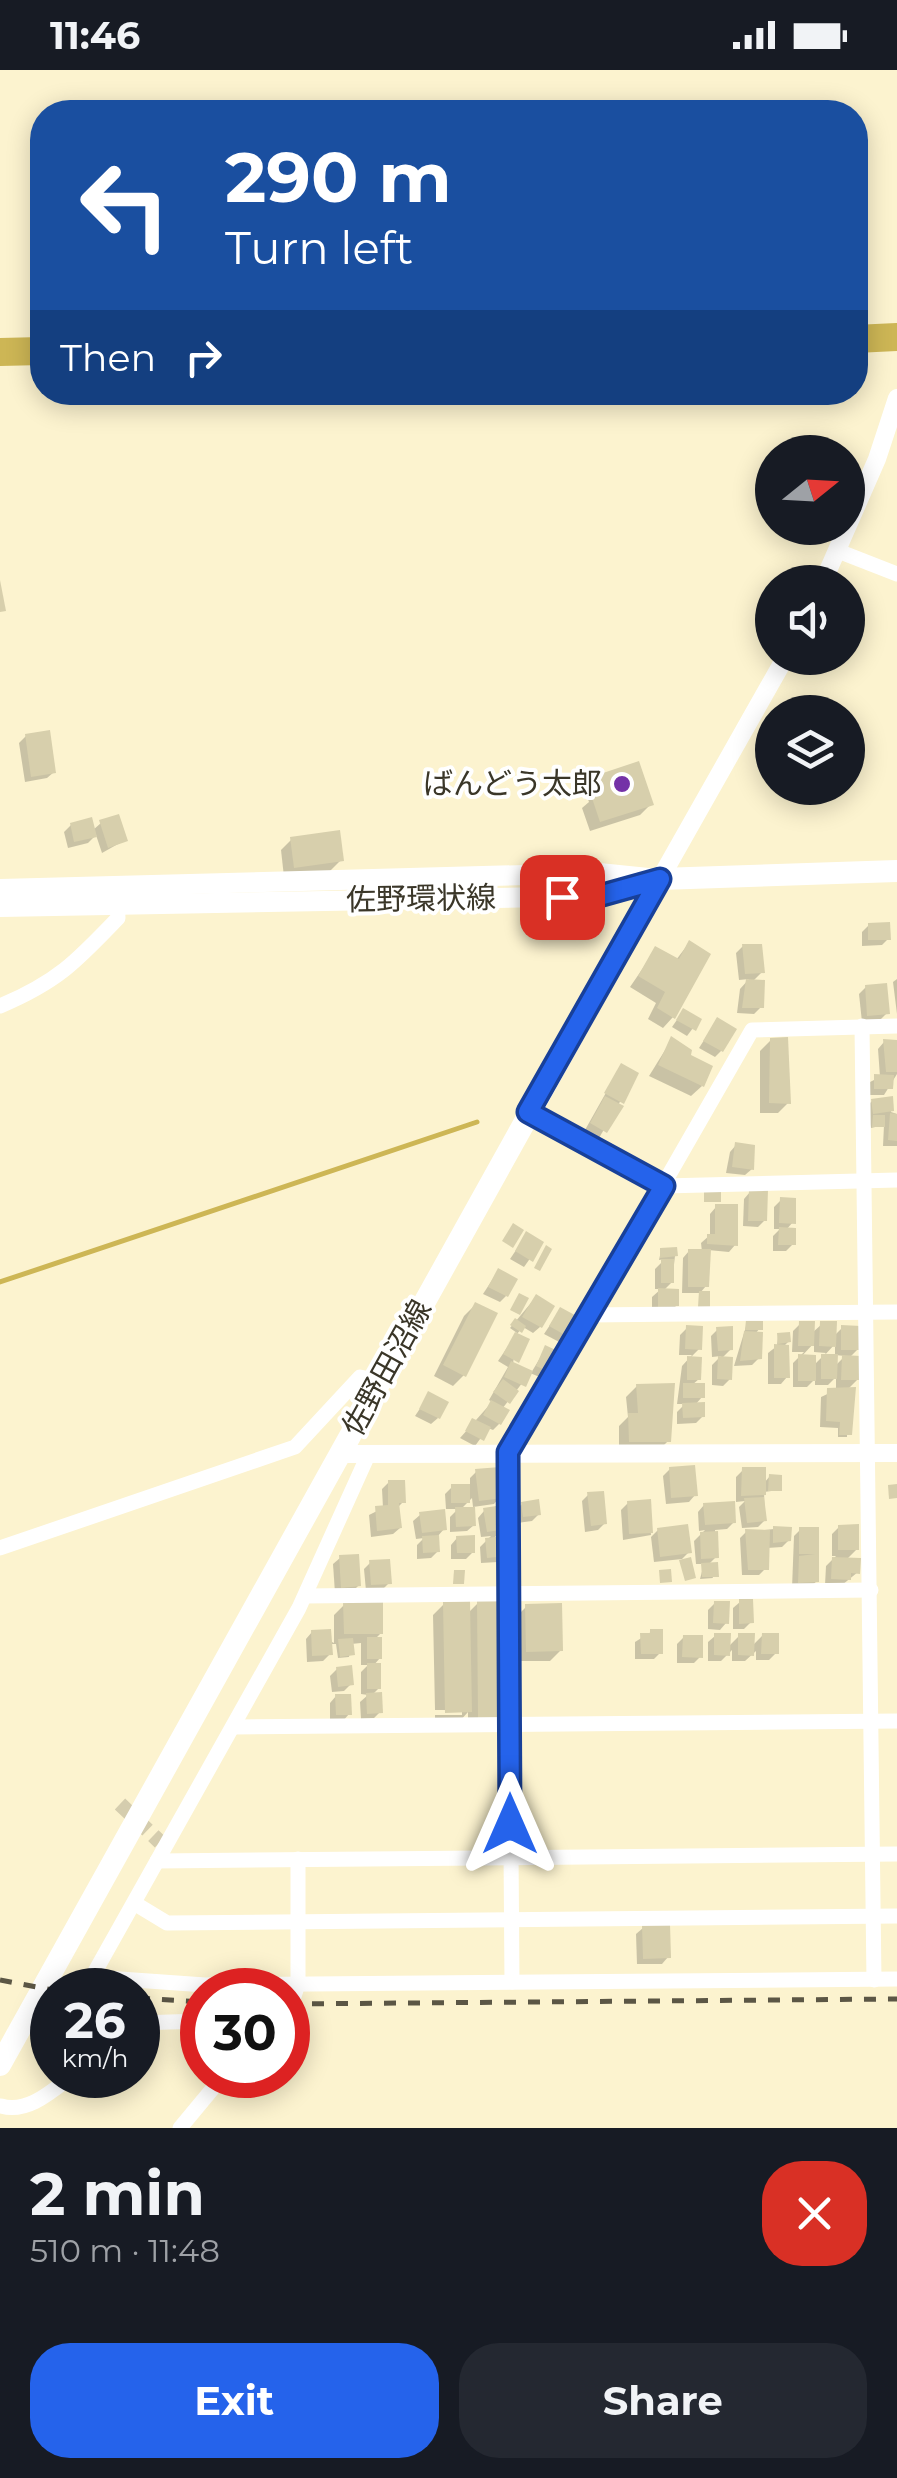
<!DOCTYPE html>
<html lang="en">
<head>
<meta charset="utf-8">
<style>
	:root { --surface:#171b24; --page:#242831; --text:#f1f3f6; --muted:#9ea1a6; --accent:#2563eb }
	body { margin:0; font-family:Montserrat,"Noto Sans JP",sans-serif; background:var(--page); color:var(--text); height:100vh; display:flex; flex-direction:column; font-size:38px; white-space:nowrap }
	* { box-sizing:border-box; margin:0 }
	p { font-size:32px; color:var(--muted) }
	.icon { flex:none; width:55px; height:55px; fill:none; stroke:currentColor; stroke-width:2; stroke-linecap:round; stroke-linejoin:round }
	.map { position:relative; height:2058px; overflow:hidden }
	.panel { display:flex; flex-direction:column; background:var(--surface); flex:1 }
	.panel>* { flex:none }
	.guide { position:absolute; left:30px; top:30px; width:838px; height:305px; border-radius:40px; box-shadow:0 5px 25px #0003; background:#1a4fa0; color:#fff; overflow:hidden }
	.needle { width:65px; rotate:72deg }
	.fabs { position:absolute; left:755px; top:365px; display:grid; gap:20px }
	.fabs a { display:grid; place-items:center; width:110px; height:110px; border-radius:50%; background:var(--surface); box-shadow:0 5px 25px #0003; font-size:50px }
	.speed { position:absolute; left:30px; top:1898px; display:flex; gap:20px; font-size:50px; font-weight:700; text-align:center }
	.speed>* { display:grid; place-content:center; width:130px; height:130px; border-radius:50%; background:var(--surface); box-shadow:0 5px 25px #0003; line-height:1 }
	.speed small { font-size:25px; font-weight:400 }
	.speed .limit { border:15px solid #d22; background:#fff; color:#111 }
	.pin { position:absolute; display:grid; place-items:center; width:85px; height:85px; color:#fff; margin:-42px; border-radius:20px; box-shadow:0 5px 15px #0006 }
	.me { position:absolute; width:110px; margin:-55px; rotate:0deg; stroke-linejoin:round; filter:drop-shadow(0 0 8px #0008) }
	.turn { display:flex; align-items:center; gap:35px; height:210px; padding:0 30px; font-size:45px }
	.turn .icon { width:130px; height:130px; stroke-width:2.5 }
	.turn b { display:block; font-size:70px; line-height:85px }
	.then { display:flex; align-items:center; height:95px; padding:0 30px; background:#0003; gap:20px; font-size:38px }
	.round { display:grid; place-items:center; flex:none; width:105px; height:105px; border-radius:40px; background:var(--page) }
	.overview { display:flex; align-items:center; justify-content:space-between; height:170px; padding:0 30px }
	h1 { font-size:60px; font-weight:700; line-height:75px }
	.action { display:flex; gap:20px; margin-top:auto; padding:20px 30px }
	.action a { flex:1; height:115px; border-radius:40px; background:var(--accent); color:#fff; font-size:40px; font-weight:700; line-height:115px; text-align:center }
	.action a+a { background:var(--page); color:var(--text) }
	.status { display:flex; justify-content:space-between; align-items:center; height:70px; padding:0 50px; background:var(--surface); direction:ltr }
	.status svg { height:28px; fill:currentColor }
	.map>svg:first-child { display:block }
	.shadow { fill:#0003; fill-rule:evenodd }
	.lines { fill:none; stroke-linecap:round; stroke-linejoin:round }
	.stream { stroke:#cdb655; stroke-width:5 }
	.river { stroke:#cdb655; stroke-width:28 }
	.building { fill:#d7cfac }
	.minor-tunnel { stroke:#d5cdae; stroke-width:15; stroke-dasharray:15 8; stroke-linecap:butt }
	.minor { stroke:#fff; stroke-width:15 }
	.tertiary { stroke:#fff; stroke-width:18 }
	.secondary { stroke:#fff; stroke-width:20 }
	.primary { stroke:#fff; stroke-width:22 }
	.rail { stroke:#5b5645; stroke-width:5; stroke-dasharray:12 12; stroke-linecap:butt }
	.route-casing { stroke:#184099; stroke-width:25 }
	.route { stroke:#2563eb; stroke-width:18 }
	.poi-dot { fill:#7432a7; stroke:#fff; stroke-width:4 }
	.labels { text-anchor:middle; stroke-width:8; stroke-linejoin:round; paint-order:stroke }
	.poi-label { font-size:30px; fill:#3a3628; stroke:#fff; text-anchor:end }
	.street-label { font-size:30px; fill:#3a3628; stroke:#fff }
</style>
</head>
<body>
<div class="status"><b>11:46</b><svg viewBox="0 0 49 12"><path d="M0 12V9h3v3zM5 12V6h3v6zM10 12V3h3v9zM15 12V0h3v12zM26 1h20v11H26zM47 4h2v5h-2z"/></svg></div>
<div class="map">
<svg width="897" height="2058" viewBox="0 0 897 2058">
	<rect width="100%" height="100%" fill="#fcf3cf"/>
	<g class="shadow">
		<path d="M26,666L54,702L47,708L25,712L19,673Z"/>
		<path d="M595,708L651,734L640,745L590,761L582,738L589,732L584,719Z"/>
		<path d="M101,753L125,770L102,783L96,765L88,773L68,778L64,762L71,755L93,760Z"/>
		<path d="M292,769L341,790L330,801L284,807L281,780Z"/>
		<path d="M869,855L888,869L882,875L862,876V862Z"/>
		<path d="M689,873L673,947L663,958L648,949L656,933L630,917L656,879L676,890Z"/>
		<path d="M743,876L762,902L752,912L761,937L754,944L737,943L740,919L749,909L739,910L736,883Z"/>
		<path d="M897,909V944L893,912Z"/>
		<path d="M866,917L887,943L880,950L862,952L859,924Z"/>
		<path d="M683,941L699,950L687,966L672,957Z"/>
		<path d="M717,950L721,981L715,987L699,978Z"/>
		<path d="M672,969L702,1016L691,1026L649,1006Z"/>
		<path d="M771,970L788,1033L778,1043H760V981Z"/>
		<path d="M884,972L897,977V1004L884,1025H868V1013L880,1007L878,979Z"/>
		<path d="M621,996L636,1004L599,1068L585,1060Z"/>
		<path d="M890,1029L891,1042L897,1044V1076H883L884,1055L871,1058L865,1038L872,1031Z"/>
		<path d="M736,1075L752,1099L745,1105L726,1103L730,1082Z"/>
		<path d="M750,1122L765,1150L758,1157L743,1156L744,1129Z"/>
		<path d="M781,1130L793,1152L786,1160L793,1174L786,1181H773V1166L780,1159H774V1137Z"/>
		<path d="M716,1137L735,1175L729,1182L708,1180L706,1216L700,1223H682L683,1188L689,1181L702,1182L701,1173L710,1165V1144Z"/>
		<path d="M527,1164L541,1173L524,1197L510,1189Z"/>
		<path d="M661,1181L675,1186L672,1212L663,1221L677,1235L670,1242H652V1227L661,1219H655V1199L665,1189L659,1190Z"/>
		<path d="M498,1201L506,1226L500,1232L483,1224Z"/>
		<path d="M536,1227L540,1257L533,1263L523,1257L516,1265L513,1295L531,1303L546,1278L549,1301L542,1308L530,1303L502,1339L499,1354L493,1360L488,1358L475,1376L460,1368L492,1332L489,1330L508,1297L498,1291L517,1263L510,1258Z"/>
		<path d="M475,1235L464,1305L453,1316L434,1306L464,1246Z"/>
		<path d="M560,1240L570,1267L563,1274L544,1264Z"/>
		<path d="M747,1253L760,1258L755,1264L759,1288L752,1295L734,1296Z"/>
		<path d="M800,1254L812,1263L822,1254L834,1266L842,1258L858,1279L849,1288L858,1309L847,1320V1367H838V1358L820,1357L821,1327L836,1320V1307L828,1315H815V1309L807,1317H793V1293L804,1282H792L793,1261ZM814,1273V1282L826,1283L814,1295L801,1287ZM835,1274V1285L845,1286L835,1296L823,1287Z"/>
		<path d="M687,1258L700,1278L689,1289L699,1309L692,1315L702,1327L695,1335L703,1346L696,1353L677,1354V1342L685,1334H677L682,1296L692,1285H679L680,1265Z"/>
		<path d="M718,1259L731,1279L721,1289L730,1309L723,1316L712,1315V1295L721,1286L712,1287L711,1266Z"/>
		<path d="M778,1265L788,1272L783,1277L787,1307L781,1314H768V1283L777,1276Z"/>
		<path d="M637,1316L669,1370L658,1381H619V1356L628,1347L626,1327Z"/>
		<path d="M429,1325L438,1348L431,1354L415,1346Z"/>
		<path d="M670,1399L695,1425L689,1432L666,1434L663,1406Z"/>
		<path d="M743,1400L764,1413L770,1406L779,1420L764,1422L765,1450L758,1457L742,1458L739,1437L745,1431L736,1432V1407Z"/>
		<path d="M476,1402L500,1427L494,1434L473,1437L472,1428L460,1440L474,1455L467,1461L450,1462V1447L458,1439H446L445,1424L452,1417H470V1408Z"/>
		<path d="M389,1412L403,1432L397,1438L400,1458L393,1464L371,1467L369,1445L383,1438L382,1419Z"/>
		<path d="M588,1425L605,1453L598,1460L585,1462L582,1431Z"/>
		<path d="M649,1432L651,1465L623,1470L621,1440L628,1433Z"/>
		<path d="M522,1434L539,1444L532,1451L517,1453L515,1441Z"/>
		<path d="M704,1435L734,1452L727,1459L715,1460L716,1487L708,1495L713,1508L700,1509L704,1494H696L694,1471L705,1460L699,1461L698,1442Z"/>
		<path d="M484,1441L504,1458L492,1470L504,1485L498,1492L481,1493L480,1477L491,1466L481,1467L478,1448Z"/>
		<path d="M420,1445L444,1459L437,1467L438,1481L431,1488L417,1489V1475L424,1468L416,1469L413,1451Z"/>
		<path d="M839,1457L857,1479L846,1490L858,1502L842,1515H825L826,1496L836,1486H832V1464Z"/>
		<path d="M774,1459L789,1470L782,1477L767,1478L766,1498L759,1505H742L740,1468L746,1462Z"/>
		<path d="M816,1459L817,1511L810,1517L792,1518L794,1466L800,1460Z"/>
		<path d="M658,1460L689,1482L682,1489L654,1492L651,1467Z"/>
		<path d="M457,1468L473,1482L466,1489H451V1475Z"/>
		<path d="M340,1488L359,1515L352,1522L335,1523L333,1494Z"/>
		<path d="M370,1493L389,1513L382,1520L366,1521L364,1499Z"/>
		<path d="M740,1532L751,1552L744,1559H733V1538Z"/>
		<path d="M478,1533L500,1647L468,1658V1642L459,1652H435V1645H462V1640H435L433,1545L444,1534L467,1544Z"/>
		<path d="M715,1533L726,1553L720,1560L708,1559V1540Z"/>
		<path d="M344,1535L381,1563L374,1570L380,1588L373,1596L379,1618L372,1625L380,1642L374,1648L361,1649L360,1632L368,1625L361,1624V1602L368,1595H361V1573L351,1574L349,1587L338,1588L336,1574H330V1584L323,1591L307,1592L306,1569L312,1562L334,1573V1545Z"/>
		<path d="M526,1537L561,1580L550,1591H517L516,1547Z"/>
		<path d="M651,1562L661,1582L654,1589H635V1572Z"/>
		<path d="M763,1565L776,1583L769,1590H756V1581L745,1591H732V1580L721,1591H708V1572L715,1566L728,1577L739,1566L752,1576Z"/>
		<path d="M684,1567L701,1586L694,1593H677V1574Z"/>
		<path d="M337,1599L351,1614L344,1621L332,1622L330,1606Z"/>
		<path d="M336,1626L349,1644L343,1651H330V1633Z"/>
		<path d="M643,1858L668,1887L662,1894H637L636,1864Z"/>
	</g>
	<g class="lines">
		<path class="stream" d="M0,1212L477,1052"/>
		<g class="river">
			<path d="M855,269L897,267"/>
			<path d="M0,282L42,281"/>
		</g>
	</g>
	<g class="building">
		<path d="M0,510L6,541L0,542Z"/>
		<path d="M50,660L56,703L31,707L25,664Z"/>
		<path d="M639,691L654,735L600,752L591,725L599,723L594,706Z"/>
		<path d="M119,744L128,771L108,778L99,750Z"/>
		<path d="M92,747L97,767L74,772L70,753Z"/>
		<path d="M340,760L344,791L294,798L290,767Z"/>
		<path d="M890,852L891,870H868V853Z"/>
		<path d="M689,870L711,884L675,949L657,938L665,922L638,906L655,876L679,889Z"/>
		<path d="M742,874H762L765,903L745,904Z"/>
		<path d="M746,909L765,910L764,938H742Z"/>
		<path d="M887,913L890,944L867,946L865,915Z"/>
		<path d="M683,938L702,949L696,961L676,950Z"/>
		<path d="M717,947L737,959L723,982L703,971Z"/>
		<path d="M671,966L692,980L691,985L713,996L704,1017L658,995Z"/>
		<path d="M788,967L791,1034L769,1033L770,968Z"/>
		<path d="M883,969L897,970V1002H886Z"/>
		<path d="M621,993L639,1003L624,1034L604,1023Z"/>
		<path d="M874,1004L894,1005L893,1019H874Z"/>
		<path d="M605,1026L624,1036L607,1063L590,1053Z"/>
		<path d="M893,1026L894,1041L873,1044L871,1029Z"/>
		<path d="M890,1043L897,1044V1071L888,1070Z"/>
		<path d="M873,1045H885V1057H872Z"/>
		<path d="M735,1072L755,1075L754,1100L732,1097Z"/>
		<rect x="704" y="1118" width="17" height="14"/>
		<path d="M749,1120H768L767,1151H748Z"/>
		<path d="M780,1127L796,1128V1154L779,1153Z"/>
		<path d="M715,1134H738V1176L707,1174V1164H715Z"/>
		<path d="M513,1153L524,1160L513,1178L502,1171Z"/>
		<path d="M779,1157L796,1158V1175H778Z"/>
		<path d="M526,1161L544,1172L533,1192L515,1181Z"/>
		<path d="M546,1175L552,1179L540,1201L534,1198Z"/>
		<path d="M677,1177L678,1186L660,1188V1178Z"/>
		<path d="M688,1179H711L709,1217H688Z"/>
		<rect x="661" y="1189" width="13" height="24"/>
		<path d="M498,1198L518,1209L508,1227L488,1217Z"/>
		<path d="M658,1218L679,1219V1236L658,1237Z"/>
		<path d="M699,1221H710V1237H698Z"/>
		<path d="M519,1223L529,1228L520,1245L510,1240Z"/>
		<path d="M536,1224L555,1236L542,1258L522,1247Z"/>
		<path d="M475,1232L498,1243L466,1307L443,1295Z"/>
		<path d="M560,1237L582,1249L572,1269L549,1256Z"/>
		<path d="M515,1248L526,1256L522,1263L510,1255Z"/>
		<path d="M746,1250L763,1251V1260H745Z"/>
		<path d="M799,1251H815L814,1276H798Z"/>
		<path d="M820,1251H837L836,1277L819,1276Z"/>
		<path d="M686,1255L703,1256L702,1280L685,1279Z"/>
		<path d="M841,1255L861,1256V1280H841Z"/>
		<path d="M733,1256V1280L718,1281L716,1257Z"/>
		<path d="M744,1261L763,1262L762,1289L740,1291Z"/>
		<path d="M515,1262L530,1269L519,1293L503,1284Z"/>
		<path d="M790,1262L791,1272L778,1274L777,1263Z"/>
		<path d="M774,1274L789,1275L790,1308H774Z"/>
		<path d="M545,1275L562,1283L551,1303L536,1296Z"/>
		<path d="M798,1284L816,1285V1311H798Z"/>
		<path d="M821,1284H838L837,1309H821Z"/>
		<path d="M842,1285L861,1286V1310H841Z"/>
		<path d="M687,1286L702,1287L701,1310H687Z"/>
		<path d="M718,1286L733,1287L732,1310L717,1309Z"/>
		<path d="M511,1291L533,1301L526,1317L504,1307Z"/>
		<path d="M503,1309L519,1321L510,1334L493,1322Z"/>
		<path d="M675,1313L671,1372H629L628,1343H638L636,1314Z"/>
		<rect x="683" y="1313" width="22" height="15"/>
		<path d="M856,1317L852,1365H839L840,1352L826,1351L827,1318Z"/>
		<path d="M428,1321L449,1332L440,1349L419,1339Z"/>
		<path d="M491,1330L510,1340L501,1355L483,1345Z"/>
		<path d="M705,1332V1347L683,1348L682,1333Z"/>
		<path d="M472,1348L491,1357L484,1371L465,1361Z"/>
		<path d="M695,1395L698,1426L671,1428L669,1397Z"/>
		<path d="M500,1397L503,1428L479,1431L475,1399Z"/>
		<path d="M742,1397H766V1425L741,1426Z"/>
		<path d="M769,1404L782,1405V1421H768Z"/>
		<path d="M388,1410H405L406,1433H399L402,1458L377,1461L375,1436L388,1435Z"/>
		<rect x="451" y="1414" width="19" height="19"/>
		<path d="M897,1414V1428L889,1429L888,1415Z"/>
		<path d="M604,1421L607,1454L591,1456L587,1422Z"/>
		<path d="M764,1427L767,1451L747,1453L744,1428Z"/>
		<path d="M539,1429L541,1445L523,1447L521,1432Z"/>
		<path d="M651,1429L653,1463L629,1464L627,1431Z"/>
		<path d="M735,1431L736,1453L705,1455L703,1433Z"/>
		<path d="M503,1435L507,1459L487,1462L483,1438Z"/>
		<path d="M455,1437H475L476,1456L456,1457Z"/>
		<path d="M445,1439L447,1460L422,1463L419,1442Z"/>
		<path d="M688,1454L692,1483L660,1487L657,1458Z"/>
		<path d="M859,1454V1480H838V1455Z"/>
		<path d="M773,1456L792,1457L791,1471L773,1473Z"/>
		<path d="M799,1457H819V1512L798,1513L799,1486L815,1484H799Z"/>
		<path d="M745,1459L770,1460L769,1500H748Z"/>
		<path d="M718,1461L719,1488L701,1489L700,1462Z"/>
		<path d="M439,1465L440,1482L423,1483L422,1466Z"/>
		<path d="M475,1465V1483H457L456,1466Z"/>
		<path d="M506,1466L507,1486L487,1488L485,1468Z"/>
		<path d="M359,1484L361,1516L341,1518L339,1485Z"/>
		<path d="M691,1487L696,1508L685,1511L679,1490Z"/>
		<path d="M832,1487L861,1488L860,1504L851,1503V1510L831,1509Z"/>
		<path d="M390,1489L392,1514L371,1515L369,1490Z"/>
		<path d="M718,1492L719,1507H702L701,1493Z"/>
		<path d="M671,1499L672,1512L660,1513L659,1500Z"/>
		<path d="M454,1500H465L464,1514H453Z"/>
		<path d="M739,1529H753L754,1553L739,1554Z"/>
		<path d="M477,1530H502V1648H478Z"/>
		<path d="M470,1531L472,1642L445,1643L443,1532Z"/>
		<path d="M714,1531H730L729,1554L713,1553Z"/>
		<path d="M343,1532H383V1564H344Z"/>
		<path d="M562,1533L563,1581L526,1582L525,1534Z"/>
		<path d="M331,1559L333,1585L312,1586L311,1560Z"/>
		<path d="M650,1559H663V1584H641L640,1563H650Z"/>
		<path d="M714,1563H731L730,1586L714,1585Z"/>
		<path d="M738,1563H755L754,1586L738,1585Z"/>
		<path d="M762,1563H779V1584H761Z"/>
		<path d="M683,1565H703V1588L682,1587Z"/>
		<rect x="367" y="1567" width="15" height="22"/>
		<path d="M353,1568L355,1585L340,1587L338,1569Z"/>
		<rect x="367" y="1593" width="14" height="26"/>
		<path d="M352,1595L354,1615L338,1617L336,1597Z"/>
		<path d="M382,1622L383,1643L367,1644L366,1623Z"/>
		<path d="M335,1624H351L352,1645H336Z"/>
		<path d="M670,1854L671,1888L643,1889L642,1855Z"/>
	</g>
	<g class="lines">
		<path class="minor-tunnel" d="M120,1734L160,1772"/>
		<g class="minor">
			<path d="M838,481L897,504"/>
			<path d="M0,936C57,912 76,892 118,848L117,827"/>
			<path d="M862,956L874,1910"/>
			<path d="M528,1041L664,1116L897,1110"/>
			<path d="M587,1245L897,1242"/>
			<path d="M508,1382L512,1912"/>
			<path d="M510,1382L752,960L897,956"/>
			<path d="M369,1383L299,1538L92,1907L205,1915L897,1909"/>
			<path d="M0,1478L295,1377L360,1307L381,1311"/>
			<path d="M305,1526L871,1520"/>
			<path d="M234,1657L897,1651"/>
			<path d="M157,1791L897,1784"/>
			<path d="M134,1833L167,1853L897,1846"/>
			<path d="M288,1945L298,1914V1789"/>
			<path d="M138,1953L202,1951"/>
			<path d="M1,2036C28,2044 53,2020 73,2005"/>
			<path d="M180,2058L224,2005"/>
		</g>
		<g class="tertiary">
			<path d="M823,512L877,389L897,328"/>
			<path d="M660,809L785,588"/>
			<path d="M340,1384L897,1383"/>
		</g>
		<g class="secondary">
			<path d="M0,819L599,803L648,808"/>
			<path d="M0,837L599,826L660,809"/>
		</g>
		<path class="primary" d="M0,1995L660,809L897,801"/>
		<g class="rail">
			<path d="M0,1910L52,1920"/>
			<path d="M138,1928L202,1932"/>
			<path d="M288,1934L897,1929"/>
		</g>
	</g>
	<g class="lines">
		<defs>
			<path id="route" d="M510,1754L508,1382L664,1116L528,1042L660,809L599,826L562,827"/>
		</defs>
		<use href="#route" class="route-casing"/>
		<use href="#route" class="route"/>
	</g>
	<circle class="poi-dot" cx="622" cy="714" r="10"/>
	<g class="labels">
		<g class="poi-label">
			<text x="602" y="724">ばんどう太郎</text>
		</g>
		<g class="street-label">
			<text transform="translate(421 829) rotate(-1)" y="10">佐野環状線</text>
			<text transform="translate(387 1298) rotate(-61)" y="10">佐野田沼線</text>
		</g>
	</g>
</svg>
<div class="fabs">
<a><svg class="needle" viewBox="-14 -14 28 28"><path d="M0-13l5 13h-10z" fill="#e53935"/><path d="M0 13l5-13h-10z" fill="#9ea1a6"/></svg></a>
<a><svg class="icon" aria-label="sound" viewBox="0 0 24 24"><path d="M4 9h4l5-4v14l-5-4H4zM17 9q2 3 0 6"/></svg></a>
<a><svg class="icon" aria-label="layers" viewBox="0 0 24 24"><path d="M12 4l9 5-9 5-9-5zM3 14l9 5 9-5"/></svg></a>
</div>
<div class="speed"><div>26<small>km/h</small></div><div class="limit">30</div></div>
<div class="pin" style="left:562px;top:827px;background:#d93025"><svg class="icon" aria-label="arrive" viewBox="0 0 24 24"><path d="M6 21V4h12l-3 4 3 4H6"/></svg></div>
<svg class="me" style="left:510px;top:1754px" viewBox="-20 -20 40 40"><path d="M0-17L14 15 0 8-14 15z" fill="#2563eb" stroke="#fff" stroke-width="4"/></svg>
<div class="guide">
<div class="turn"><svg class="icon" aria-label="left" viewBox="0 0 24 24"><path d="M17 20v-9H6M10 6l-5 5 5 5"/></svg><div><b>290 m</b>Turn left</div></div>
<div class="then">Then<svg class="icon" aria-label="right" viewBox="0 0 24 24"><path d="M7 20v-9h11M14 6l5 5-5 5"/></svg></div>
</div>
</div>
<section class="panel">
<div class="overview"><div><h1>2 min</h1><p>510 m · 11:48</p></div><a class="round" style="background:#d93025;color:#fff"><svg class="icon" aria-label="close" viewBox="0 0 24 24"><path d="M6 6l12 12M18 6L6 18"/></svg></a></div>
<div class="action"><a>Exit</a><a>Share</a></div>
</section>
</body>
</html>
